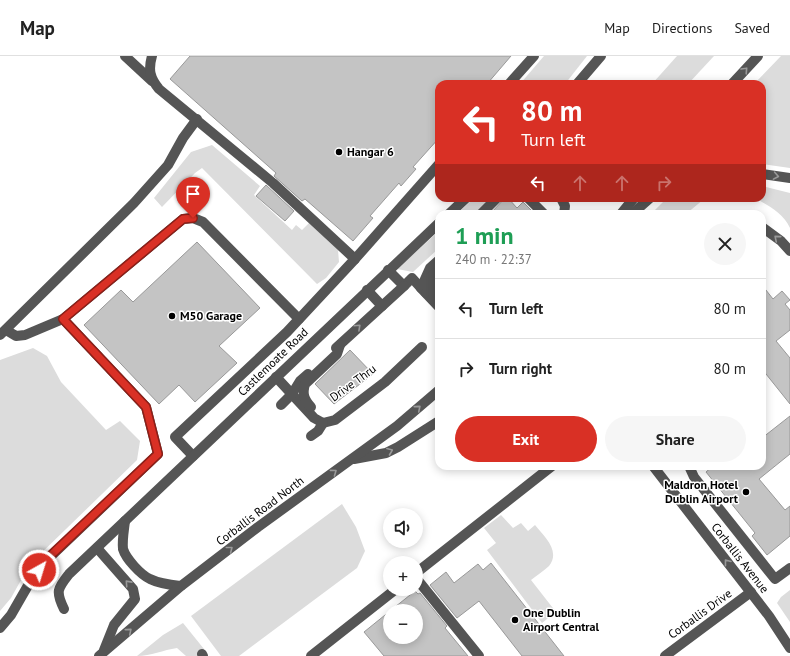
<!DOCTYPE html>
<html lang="en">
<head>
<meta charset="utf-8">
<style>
	:root { --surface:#fff; --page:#f6f6f6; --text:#222; --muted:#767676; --line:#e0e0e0; --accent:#d93025 }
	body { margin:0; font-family:"PT Sans",sans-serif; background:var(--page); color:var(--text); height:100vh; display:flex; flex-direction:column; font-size:15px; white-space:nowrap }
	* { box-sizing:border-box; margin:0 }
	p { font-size:13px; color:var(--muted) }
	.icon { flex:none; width:22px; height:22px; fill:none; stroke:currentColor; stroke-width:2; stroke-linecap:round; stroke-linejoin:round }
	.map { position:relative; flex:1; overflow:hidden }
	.sheet { position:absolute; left:435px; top:154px; width:331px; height:260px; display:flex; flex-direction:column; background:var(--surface); border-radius:12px; box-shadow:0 2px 10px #0003 }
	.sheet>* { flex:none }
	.top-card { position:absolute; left:435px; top:24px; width:331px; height:122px; border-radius:12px; box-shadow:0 2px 10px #0003; background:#d93025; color:#fff; overflow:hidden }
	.buttons { position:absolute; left:383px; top:452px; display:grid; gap:8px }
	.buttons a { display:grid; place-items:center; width:40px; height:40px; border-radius:50%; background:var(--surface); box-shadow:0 2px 10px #0003; font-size:20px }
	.pin { position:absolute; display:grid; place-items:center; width:34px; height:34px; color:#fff; margin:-41px -17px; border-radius:50% 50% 50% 0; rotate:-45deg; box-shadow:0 0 4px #0007 }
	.pin .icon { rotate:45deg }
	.me { position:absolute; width:44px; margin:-22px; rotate:39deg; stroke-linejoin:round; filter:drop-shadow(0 0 3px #0008) }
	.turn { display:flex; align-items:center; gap:14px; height:84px; padding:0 20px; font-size:18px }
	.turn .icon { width:52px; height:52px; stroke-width:2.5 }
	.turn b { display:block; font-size:28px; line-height:34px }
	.lanes { display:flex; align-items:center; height:38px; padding:0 20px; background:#0003; justify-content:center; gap:20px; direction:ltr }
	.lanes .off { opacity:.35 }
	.round { display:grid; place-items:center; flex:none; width:42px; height:42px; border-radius:21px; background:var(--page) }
	.headline { display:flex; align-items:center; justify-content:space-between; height:68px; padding:0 20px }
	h1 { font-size:24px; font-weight:700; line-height:30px; color:#1e9e55 }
	.cta { display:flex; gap:8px; margin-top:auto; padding:8px 20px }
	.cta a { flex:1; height:46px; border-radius:24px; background:var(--accent); color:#fff; font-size:16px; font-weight:700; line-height:46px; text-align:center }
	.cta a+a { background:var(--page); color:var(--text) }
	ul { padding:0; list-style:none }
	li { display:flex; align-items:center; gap:12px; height:60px; padding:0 20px; border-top:1px solid var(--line) }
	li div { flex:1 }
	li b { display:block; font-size:15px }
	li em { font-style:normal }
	header { display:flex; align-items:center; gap:24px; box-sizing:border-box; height:56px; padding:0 20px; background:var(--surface); border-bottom:1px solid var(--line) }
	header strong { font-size:19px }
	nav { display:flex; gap:22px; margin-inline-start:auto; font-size:14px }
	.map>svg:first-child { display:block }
	.green { fill:#dcdcdc }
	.building { fill:#c4c4c4; stroke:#999 }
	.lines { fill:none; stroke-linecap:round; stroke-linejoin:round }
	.minor { stroke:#555; stroke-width:10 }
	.oneway { stroke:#999 }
	.route-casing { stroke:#8d1f18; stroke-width:10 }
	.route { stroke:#d93025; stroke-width:7 }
	.poi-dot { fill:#000; stroke:#fff; stroke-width:1.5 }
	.labels { text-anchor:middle; stroke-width:3; stroke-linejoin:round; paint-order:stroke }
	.poi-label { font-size:12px; font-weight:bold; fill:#000; stroke:#fff; text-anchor:start }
	.street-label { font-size:12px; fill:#000; stroke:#fff }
</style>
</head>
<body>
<header>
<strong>Map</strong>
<nav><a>Map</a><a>Directions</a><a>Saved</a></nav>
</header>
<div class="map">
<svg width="790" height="600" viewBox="0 0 790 600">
	<rect width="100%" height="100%" fill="#fff"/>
	<g class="green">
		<path d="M544,0H587L565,28H520Z"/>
		<path d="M677,0H714L688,28H652Z"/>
		<path d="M781,0H790V112L762,108V28H754Z"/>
		<path d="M212,89L260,130L254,139L292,174L296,169L302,174L309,167L338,194L339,206L326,222L317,228L314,225L202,112L195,117L162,151L154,142L191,96Z"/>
		<path d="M762,130L790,137V172C783,157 769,150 755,142H762Z"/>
		<path d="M474,142H492L475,158H457Z"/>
		<path d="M667,142H715L704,143L686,158H651Z"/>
		<path d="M439,175V192L413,216L397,213Z"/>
		<path d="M33,292L47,300L61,326L106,374L120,365L140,385L137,404L30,508L11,542L0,555V304Z"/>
		<path d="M342,448L356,471L365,495L357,512L239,600H221L191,560Z"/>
		<path d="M501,459L513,472L521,467L528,475L535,469C544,480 561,495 549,510C544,515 537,519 531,524L556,556L542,567L487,494L496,487L484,472Z"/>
		<path d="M790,534V566L777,547L781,541Z"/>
		<path d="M183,567L204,593L197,600H186L177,592C163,594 151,600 137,600L163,579Z"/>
	</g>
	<g class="building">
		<path d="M190,0H511L487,28H439V82L413,111L416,113L401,130L399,127L370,160L373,162L353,185L305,143L302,145L274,120L276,117L170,23Z"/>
		<path d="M266,129L294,155L285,165L256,140Z"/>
		<path d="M505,142H508L517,152L523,146L532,155L530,158H490Z"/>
		<path d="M197,186L260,252L219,290L237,307L195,346L179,329L159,348L84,269L121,234L133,246Z"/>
		<path d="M762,229L773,243L782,235L790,244L785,248L790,254V274L776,285L790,302V348L762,313Z"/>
		<path d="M350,294L373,318L334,348L315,328Z"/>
		<path d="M790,360V398L759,423L785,454L790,450V480L767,499L752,480L755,477L706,416L713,410H762V382Z"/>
		<path d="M491,507L564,600H522L479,545L457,562L430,529L446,516L454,527L478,508L483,514Z"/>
		<path d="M415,535L418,538L420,537L447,570L445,572L468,600H384L364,576L390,555V581H416V555H390Z"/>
	</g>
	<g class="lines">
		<g class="minor">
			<path d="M125,0L152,25"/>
			<path d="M152,0C148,14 150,22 159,33L273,127L355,203"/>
			<path d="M509,28L534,0"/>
			<path d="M577,28L601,0"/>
			<path d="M732,28L758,0"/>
			<path d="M762,118L790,122"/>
			<path d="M528,142L544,158"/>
			<path d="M561,142L565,150L564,158"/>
			<path d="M449,158L466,142"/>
			<path d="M481,158L497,142"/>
			<path d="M621,158L634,142"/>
			<path d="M632,158L650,142"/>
			<path d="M762,171L781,185L790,195"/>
			<path d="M439,204L430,212L421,232L439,251"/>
			<path d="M388,214L404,230L412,222L421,232L435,217"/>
			<path d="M367,234L382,250"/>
			<path d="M426,237L439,224"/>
			<path d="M432,243L439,236"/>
			<path d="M63,263L183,163L193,162L203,166L299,263"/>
			<path d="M0,279L134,147L168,109L183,82L197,63"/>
			<path d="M336,292L404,230"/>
			<path d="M276,321L314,362L323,367L335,364L385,326L422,291"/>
			<path d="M281,349L292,338L300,325L308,318"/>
			<path d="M311,351C304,343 302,338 305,328L337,298L340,289"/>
			<path d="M311,380L318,375L323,367"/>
			<path d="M193,400L175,381L287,276L355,203L439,108"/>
			<path d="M354,403L386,397L398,391L439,365"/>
			<path d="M653,410L769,560L790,592"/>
			<path d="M689,410L694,421L775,523L790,512"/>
			<path d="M125,465C124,474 122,484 123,493C126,503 141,519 150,523C160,528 171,529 181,530"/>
			<path d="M97,492L133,533L135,543L114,569L104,594"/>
			<path d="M416,517L552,410"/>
			<path d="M416,522L479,600"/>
			<path d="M64,553C55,535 58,532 69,518L439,167"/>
			<path d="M0,572L11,559L30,526L48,503L158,398L146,351L63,263L25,279L16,280L6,274"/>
			<path d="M202,598L203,600"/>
			<path d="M99,600L181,530L258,471L397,370L439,334"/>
			<path d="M311,600L396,533"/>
			<path d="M665,600L751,536"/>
		</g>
	</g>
	<defs><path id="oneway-chevron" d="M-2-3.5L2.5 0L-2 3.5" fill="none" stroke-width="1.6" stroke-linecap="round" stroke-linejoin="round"/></defs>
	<g class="oneway">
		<use href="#oneway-chevron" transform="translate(745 14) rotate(-47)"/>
		<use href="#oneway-chevron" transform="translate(776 120) rotate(10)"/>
		<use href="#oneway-chevron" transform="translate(777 182) rotate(-140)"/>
		<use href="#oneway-chevron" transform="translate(358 271) rotate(-43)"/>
		<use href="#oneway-chevron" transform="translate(418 352) rotate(-40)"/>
		<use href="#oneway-chevron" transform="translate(390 395) rotate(-22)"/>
		<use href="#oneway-chevron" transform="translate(334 416) rotate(-36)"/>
		<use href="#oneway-chevron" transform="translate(230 493) rotate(-38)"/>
		<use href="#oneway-chevron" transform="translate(727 506) rotate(-128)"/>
		<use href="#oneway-chevron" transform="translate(128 527) rotate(-132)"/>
		<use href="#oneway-chevron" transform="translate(129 575) rotate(-40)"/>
	</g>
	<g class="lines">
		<defs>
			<path id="route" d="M39,514L48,502L158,398L146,351L63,263L183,163L193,162"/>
		</defs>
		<use href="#route" class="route-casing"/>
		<use href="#route" class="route"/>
	</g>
	<g class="poi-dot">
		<circle cx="339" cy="96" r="4"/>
		<circle cx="172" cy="260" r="4"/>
		<circle cx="746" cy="436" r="4"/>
		<circle cx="515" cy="564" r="4"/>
	</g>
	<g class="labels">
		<g class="poi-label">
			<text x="347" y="100">Hangar 6</text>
			<text x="180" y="264">M50 Garage</text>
			<text x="738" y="433" text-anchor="end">Maldron Hotel<tspan x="738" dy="14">Dublin Airport</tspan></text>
			<text x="523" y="561">One Dublin<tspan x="523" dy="14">Airport Central</tspan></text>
		</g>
		<g class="street-label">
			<text transform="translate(273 306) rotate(-44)" y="4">Castlemoate Road</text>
			<text transform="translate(353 327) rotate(-36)" y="4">Drive Thru</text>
			<text transform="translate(260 455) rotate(-37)" y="4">Corballis Road North</text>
			<text transform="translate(740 502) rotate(52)" y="4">Corballis Avenue</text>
			<text transform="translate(700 558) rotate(-36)" y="4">Corballis Drive</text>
		</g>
	</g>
</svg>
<div class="buttons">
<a><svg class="icon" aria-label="sound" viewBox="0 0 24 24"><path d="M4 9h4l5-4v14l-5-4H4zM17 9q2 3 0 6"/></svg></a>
<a>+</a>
<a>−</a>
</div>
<div class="pin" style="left:193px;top:162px;background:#d93025"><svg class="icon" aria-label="arrive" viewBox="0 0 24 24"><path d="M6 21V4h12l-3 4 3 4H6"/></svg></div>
<svg class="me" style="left:39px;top:514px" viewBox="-20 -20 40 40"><circle r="17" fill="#d93025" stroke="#fff" stroke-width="3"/><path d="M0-11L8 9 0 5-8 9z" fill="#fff"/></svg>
<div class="top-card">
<div class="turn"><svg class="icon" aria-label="left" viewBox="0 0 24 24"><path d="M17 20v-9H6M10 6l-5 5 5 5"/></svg><div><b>80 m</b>Turn left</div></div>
<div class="lanes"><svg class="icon" aria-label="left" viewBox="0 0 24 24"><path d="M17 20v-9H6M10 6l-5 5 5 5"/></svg><svg class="icon off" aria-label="ahead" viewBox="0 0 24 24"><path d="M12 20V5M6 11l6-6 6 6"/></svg><svg class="icon off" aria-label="ahead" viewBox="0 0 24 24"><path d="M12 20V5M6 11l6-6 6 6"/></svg><svg class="icon off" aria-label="right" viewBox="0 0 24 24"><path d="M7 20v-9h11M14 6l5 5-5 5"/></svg></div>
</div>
<section class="sheet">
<div class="headline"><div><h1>1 min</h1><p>240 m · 22:37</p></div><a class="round"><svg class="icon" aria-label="close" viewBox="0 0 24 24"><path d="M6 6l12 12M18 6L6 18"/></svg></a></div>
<ul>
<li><svg class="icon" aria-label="left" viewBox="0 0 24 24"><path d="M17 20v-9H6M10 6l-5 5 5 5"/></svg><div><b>Turn left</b></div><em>80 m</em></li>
<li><svg class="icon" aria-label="right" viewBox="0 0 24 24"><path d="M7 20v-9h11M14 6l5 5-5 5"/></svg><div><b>Turn right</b></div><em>80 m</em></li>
</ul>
<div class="cta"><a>Exit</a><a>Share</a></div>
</section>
</div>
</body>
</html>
